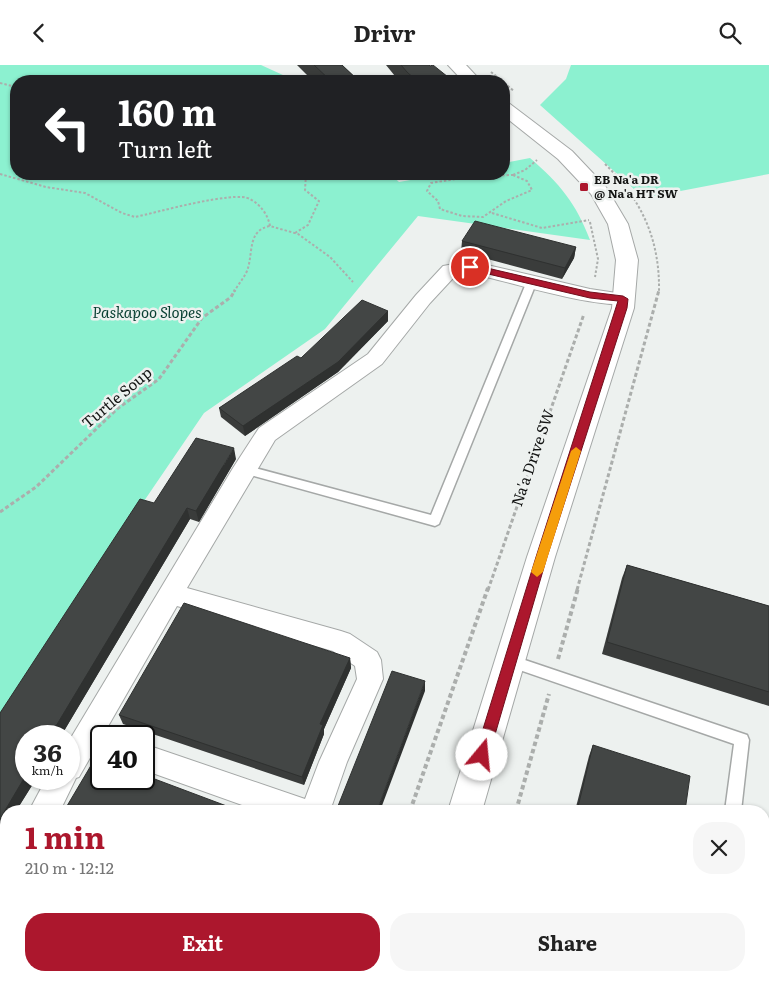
<!DOCTYPE html>
<html lang="en">
<head>
<meta charset="utf-8">
<style>
	:root { --surface:#fff; --page:#f6f6f6; --text:#222; --muted:#767676; --accent:#ac172d }
	body { margin:0; font-family:Literata,serif; background:var(--page); color:var(--text); height:100vh; display:flex; flex-direction:column; font-size:19px; white-space:nowrap }
	* { box-sizing:border-box; margin:0 }
	p { font-size:16px; color:var(--muted) }
	.icon { flex:none; width:28px; height:28px; fill:none; stroke:currentColor; stroke-width:2; stroke-linecap:round; stroke-linejoin:round }
	.map { position:relative; flex:1; overflow:hidden }
	.side { position:absolute; left:0px; top:740px; width:770px; height:176px; display:flex; flex-direction:column; background:var(--surface); border-radius:20px 20px 0 0; box-shadow:0 1px 4px #0004 }
	.side>* { flex:none }
	.banner { position:absolute; left:10px; top:10px; width:500px; height:105px; border-radius:20px; box-shadow:0 1px 4px #0004; background:#202124; color:#fff; overflow:hidden }
	.speed { position:absolute; left:15px; top:660px; display:flex; gap:10px; font-size:25px; font-weight:700; text-align:center }
	.speed>* { display:grid; place-content:center; width:65px; height:65px; border-radius:50%; background:var(--surface); box-shadow:0 1px 4px #0004; line-height:1 }
	.speed small { font-size:12px; font-weight:400 }
	.speed .limit { border:2px solid #111; border-radius:8px; background:#fff; color:#111 }
	.pin { position:absolute; display:grid; place-items:center; width:42px; height:42px; color:#fff; margin:-21px; border:2px solid #fff; border-radius:50%; box-shadow:0 1px 5px #0007 }
	.me { position:absolute; width:55px; margin:-28px; rotate:17deg; stroke-linejoin:round; filter:drop-shadow(0 0 4px #0008) }
	.turn { display:flex; align-items:center; gap:18px; height:105px; padding:0 25px; font-size:22px }
	.turn .icon { width:65px; height:65px; stroke-width:2.5 }
	.turn b { display:block; font-size:35px; line-height:42px }
	.round { display:grid; place-items:center; flex:none; width:52px; height:52px; border-radius:20px; background:var(--page) }
	.head { display:flex; align-items:center; justify-content:space-between; height:85px; padding:0 25px }
	h1 { font-size:30px; font-weight:700; line-height:38px; color:var(--accent) }
	.button { display:flex; gap:10px; margin-top:auto; padding:10px 25px }
	.button a { flex:1; height:58px; border-radius:20px; background:var(--accent); color:#fff; font-size:20px; font-weight:700; line-height:58px; text-align:center }
	.button a+a { background:var(--page); color:var(--text) }
	header { display:flex; justify-content:space-between; align-items:center; height:65px; padding:0 25px; background:var(--surface); font-size:22px; font-weight:700 }
	.map>svg:first-child { display:block }
	.green { fill:#8cf1d0 }
	.lines { fill:none; stroke-linecap:round; stroke-linejoin:round }
	.service-casing { stroke:#a5a8a7; stroke-width:3 }
	.minor-casing { stroke:#a5a8a7; stroke-width:2 }
	.tertiary-casing { stroke:#a5a8a7; stroke-width:2 }
	.path-far2 { stroke:#abaeac; stroke-width:2; stroke-dasharray:2.5 2; stroke-linecap:butt }
	.path-far1 { stroke:#abaeac; stroke-width:3; stroke-dasharray:4 2.5; stroke-linecap:butt }
	.path { stroke:#abaeac; stroke-width:4; stroke-dasharray:4.5 3; stroke-linecap:butt }
	.service { fill:#fff; fill-rule:evenodd }
	.minor { fill:#fff; fill-rule:evenodd }
	.tertiary { fill:#fff; fill-rule:evenodd }
	.wall { fill:#3a3c3b }
	.shaded-wall { fill:#2f3130 }
	.building { fill:#434645; stroke:#2f3130 }
	.route { fill:#ac172d; stroke:#700f1d }
	.slow { fill:#f59e0b }
	.poi-dot { fill:#ac172d; stroke:#edf1ef; stroke-width:2 }
	.labels { text-anchor:middle; stroke-width:5; stroke-linejoin:round; paint-order:stroke }
	.far-poi-label { font-size:12px; font-weight:bold; fill:#131413; stroke:#edf1ef; text-anchor:start }
	.park-label { font-size:15px; font-style:italic; fill:#073f31; stroke:#edf1ef }
	.street-label { font-size:15px; fill:#131413; stroke:#edf1ef }
</style>
</head>
<body>
<header><svg class="icon" aria-label="back" viewBox="0 0 24 24"><path d="M15 5l-7 7 7 7"/></svg>Drivr<svg class="icon" aria-label="search" viewBox="0 0 24 24"><circle cx="10" cy="10" r="6"/><path d="M15 15l6 6"/></svg></header>
<div class="map">
<svg width="769" height="916" viewBox="0 0 769 916">
	<rect width="100%" height="100%" fill="#edf1ef"/>
	<g class="green">
		<path d="M0,0H261L296,16H16V109H390L399,117L445,109H504V98L530,93C560,119 576,138 590,175L418,151L325,264L204,348L78,533L0,655Z"/>
		<path d="M571,0H769V109L644,133L540,40L566,14Z"/>
	</g>
	<g class="lines">
		<defs>
			<g id="service">
				<path d="M532,213L537,216L439,459L435,461L240,407L238,404L240,401L244,400L431,450L527,216Z"/>
				<path d="M510,590L747,670L749,675L741,746H725L734,679L505,600L503,596L505,592Z"/>
				<path d="M91,910H110L107,916H88Z"/>
				<path d="M703,910H721L720,916H702Z"/>
			</g>
			<g id="minor">
				<path d="M470,196L590,224L630,230L633,234L630,238C602,246 503,215 470,208L456,210L430,238L382,299L275,375L187,523L341,566L350,569L377,587L381,595L383,614L347,697L330,746H259L144,705V679L305,734L319,697L357,614L355,601L333,586L177,541L79,712L76,713L60,746H29L46,714H69V676L233,403L259,363L368,289L416,230L443,201Z"/>
				<path d="M6,800V840L0,843V802Z"/>
				<path d="M0,850L6,852V884L0,882Z"/>
				<path d="M99,910H144L147,916H101Z"/>
				<path d="M240,910H272L271,916H237Z"/>
			</g>
			<g id="tertiary">
				<path d="M448,0H466L481,16H463Z"/>
				<path d="M504,38L510,39L572,86L606,122L628,159L638,195L634,243L555,492L482,746H448L527,492L612,243L616,195L608,159L591,129L558,94L504,51Z"/>
				<path d="M407,910H445L444,916H406Z"/>
			</g>
		</defs>
		<use href="#service" class="service-casing"/>
		<use href="#minor" class="minor-casing"/>
		<use href="#tertiary" class="tertiary-casing"/>
		<g class="path-far2">
			<path d="M491,7L502,16"/>
			<path d="M0,18L16,22"/>
			<path d="M504,18L514,26"/>
			<path d="M605,99C642,135 660,175 659,227"/>
			<path d="M0,109L46,122L85,128L122,148L135,152C155,148 235,125 250,134C261,140 268,150 270,161"/>
			<path d="M513,110L527,116L532,125L506,136L483,152L462,151L440,144L438,136L427,126L431,118L474,111Z"/>
			<path d="M513,110L525,105L537,95"/>
			<path d="M492,148L542,163L589,155"/>
			<path d="M590,157L598,194L595,212"/>
			<path d="M295,168L308,160L319,136L305,125L306,109"/>
			<path d="M234,227C238,219 246,211 248,203C253,186 248,165 270,161L298,169L330,192L353,217"/>
		</g>
		<g class="path-far1">
			<path d="M0,447L36,422L117,344L159,314L202,253L231,232L235,225"/>
			<path d="M488,525L584,249"/>
			<path d="M577,525L659,225"/>
		</g>
		<g class="path">
			<path d="M558,594L578,523"/>
			<path d="M410,746L488,523"/>
			<path d="M516,746L549,629"/>
			<path d="M479,910V916"/>
			<path d="M365,916L366,910"/>
		</g>
		<use href="#service" class="service"/>
		<use href="#minor" class="minor"/>
		<use href="#tertiary" class="tertiary"/>
	</g>
	<g class="wall">
		<path d="M297,0H342L359,16H313Z"/>
		<path d="M386,0H429L453,16H399Z"/>
		<path d="M462,176L576,182L574,193L562,214L461,187Z"/>
		<path d="M388,246V256L338,307L245,371L221,352L219,343L301,293Z"/>
		<path d="M236,394L199,457L190,454L61,671H26V714H36L16,746H6V763L0,774V648L154,438Z"/>
		<path d="M627,500L769,541V641L602,589L622,513Z"/>
		<path d="M350,593L351,603L324,664V669L304,720L123,659L119,650Z"/>
		<path d="M593,680L685,746H575L589,691Z"/>
		<path d="M193,910H220L218,916H208Z"/>
		<path d="M536,910H657L656,916H534Z"/>
	</g>
	<g class="shaded-wall">
		<path d="M509,66L507,84L504,85V67Z"/>
		<path d="M576,182L574,193L562,214L565,203Z"/>
		<path d="M388,246V256L338,307L245,371L243,361Z"/>
		<path d="M234,383L236,394L199,457L196,446Z"/>
		<path d="M187,443L190,454L61,671H50Z"/>
		<path d="M350,593L351,603L324,664V669L304,720L302,712L320,659Z"/>
		<path d="M425,616V626L380,746H377Z"/>
		<path d="M26,710V714H36L16,746H6V763L0,774V754Z"/>
		<path d="M214,910H220L218,916H214L213,914Z"/>
		<path d="M323,910H325L324,916H321Z"/>
	</g>
	<g class="building">
		<path d="M314,0H342L359,16H331Z"/>
		<path d="M401,0H429L430,1L433,0L453,16H417L407,7Z"/>
		<path d="M504,61L509,66L504,67Z"/>
		<path d="M475,156L576,182L565,203L462,176Z"/>
		<path d="M362,235L388,246L338,297L243,361L219,343L297,291L301,293Z"/>
		<path d="M196,373L234,383L196,446L187,443L50,671H26V710L0,754V648L140,434L154,438Z"/>
		<path d="M627,500L769,541V627L607,577Z"/>
		<path d="M184,538L350,593L320,659L323,660L302,712L119,650Z"/>
		<path d="M392,606L425,616L377,746H336Z"/>
		<path d="M593,680L690,711L685,746H577Z"/>
		<path d="M96,692L101,694V714H144V710L240,746H64Z"/>
		<path d="M0,894L6,897V910H38L53,916H0Z"/>
		<path d="M203,910H214L213,914Z"/>
		<path d="M272,910H323L321,916H271Z"/>
		<path d="M538,910H657L656,916H537Z"/>
	</g>
	<path class="route" d="M470,199L590,227L623,231L628,234L627,243L547,492L489,690L487,695L482,696L477,695L475,690L536,492L618,236L590,233L467,204V200Z"/>
	<path class="slow" d="M576,382L581,386L543,507L537,512L531,507L571,386Z"/>
	<rect class="poi-dot" x="579" y="117" width="10" height="10" rx="2.5"/>
	<g class="labels">
		<g class="far-poi-label">
			<text x="594" y="119">EB Na'a DR<tspan x="594" dy="14">@ Na'a HT SW</tspan></text>
		</g>
		<g class="park-label">
			<text x="147" y="253">Paskapoo Slopes</text>
		</g>
		<g class="street-label">
			<text transform="translate(117 333) rotate(-40)" y="5">Turtle Soup</text>
			<text transform="translate(533 393) rotate(-71)" y="5">Na'a Drive SW</text>
		</g>
	</g>
</svg>
<div class="speed"><div>36<small>km/h</small></div><div class="limit">40</div></div>
<div class="pin" style="left:470px;top:202px;background:#d93025"><svg class="icon" aria-label="arrive" viewBox="0 0 24 24"><path d="M6 21V4h12l-3 4 3 4H6"/></svg></div>
<svg class="me" style="left:482px;top:690px" viewBox="-20 -20 40 40"><circle r="19" fill="#fff"/><path d="M0-13L10 11 0 6-10 11z" fill="#ac172d"/></svg>
<div class="banner">
<div class="turn"><svg class="icon" aria-label="left" viewBox="0 0 24 24"><path d="M17 20v-9H6M10 6l-5 5 5 5"/></svg><div><b>160 m</b>Turn left</div></div>
</div>
<section class="side">
<div class="head"><div><h1>1 min</h1><p>210 m · 12:12</p></div><a class="round"><svg class="icon" aria-label="close" viewBox="0 0 24 24"><path d="M6 6l12 12M18 6L6 18"/></svg></a></div>
<div class="button"><a>Exit</a><a>Share</a></div>
</section>
</div>
</body>
</html>
